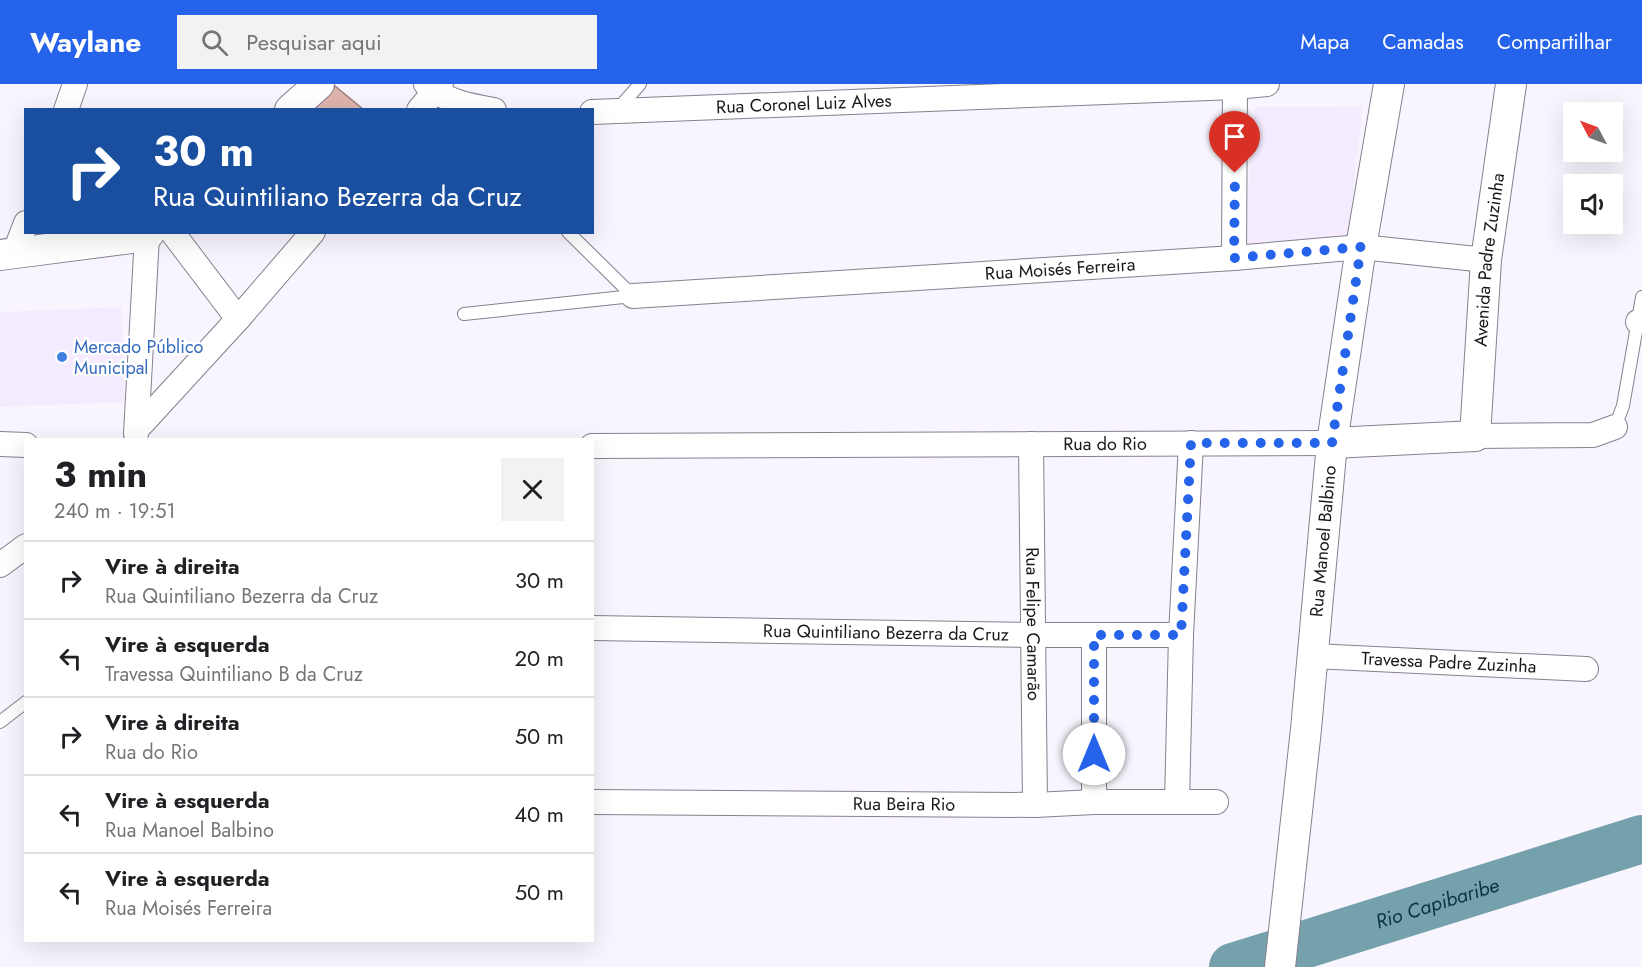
<!DOCTYPE html>
<html lang="pt">
<head>
<meta charset="utf-8">
<style>
	:root { --surface:#fff; --page:#f2f2f2; --text:#202124; --muted:#757577; --line:#e0e0e0; --accent:#2563eb }
	body { margin:0; font-family:Jost,sans-serif; background:var(--page); color:var(--text); height:100vh; display:flex; flex-direction:column; font-size:22px; white-space:nowrap }
	* { box-sizing:border-box; margin:0 }
	p { font-size:20px; color:var(--muted) }
	.icon { flex:none; width:33px; height:33px; fill:none; stroke:currentColor; stroke-width:2; stroke-linecap:round; stroke-linejoin:round }
	.map { position:relative; flex:1; overflow:hidden }
	.panel { position:absolute; left:24px; top:354px; width:570px; height:504px; display:flex; flex-direction:column; background:var(--surface); border-radius:0px; box-shadow:0 6px 24px #0002 }
	.panel>* { flex:none }
	.hud { position:absolute; left:24px; top:24px; width:570px; height:126px; border-radius:0px; box-shadow:0 6px 24px #0002; background:#1a4fa0; color:#fff; overflow:hidden }
	.needle { width:39px; rotate:311deg }
	.buttons { position:absolute; left:1563px; top:18px; display:grid; gap:12px }
	.buttons a { display:grid; place-items:center; width:60px; height:60px; border-radius:0px; background:var(--surface); box-shadow:0 6px 24px #0002; font-size:30px }
	.pin { position:absolute; display:grid; place-items:center; width:51px; height:51px; color:#fff; margin:-62px -26px; border-radius:50% 50% 50% 0; rotate:-45deg; box-shadow:0 0 6px #0007 }
	.pin .icon { rotate:45deg }
	.me { position:absolute; width:66px; margin:-33px; rotate:0deg; stroke-linejoin:round; filter:drop-shadow(0 0 4px #0008) }
	.turn { display:flex; align-items:center; gap:21px; height:126px; padding:0 30px; font-size:27px }
	.turn .icon { width:78px; height:78px; stroke-width:2.5 }
	.turn b { display:block; font-size:42px; line-height:51px }
	.round { display:grid; place-items:center; flex:none; width:63px; height:63px; border-radius:0px; background:var(--page) }
	.overview { display:flex; align-items:center; justify-content:space-between; height:102px; padding:0 30px }
	h1 { font-size:36px; font-weight:700; line-height:45px }
	ul { padding:0; list-style:none }
	li { display:flex; align-items:center; gap:18px; height:78px; padding:0 30px; border-top:2px solid var(--line) }
	li div { flex:1 }
	li b { display:block; font-size:22px }
	li em { font-style:normal }
	header { display:flex; align-items:center; gap:36px; box-sizing:border-box; height:84px; padding:0 30px; background:var(--accent); color:#fff }
	header strong { font-size:28px }
	nav { display:flex; gap:33px; margin-inline-start:auto; font-size:21px }
	.search { width:420px; height:54px; background:var(--page); display:flex; align-items:center; gap:15px; box-sizing:border-box; padding:0 21px; border-radius:0px; color:var(--muted); font-size:22px }
	.map>svg:first-child { display:block }
	.built { fill:#f4ecfe }
	.lines { fill:none; stroke-linecap:round; stroke-linejoin:round }
	.river { stroke:#75a1ad; stroke-width:48 }
	.building { fill:#dfb4ac; stroke:#9c7e78; stroke-width:1.5 }
	.service-casing { stroke:#86808e; stroke-width:14 }
	.minor-casing { stroke:#86808e; stroke-width:26 }
	.tertiary-casing { stroke:#86808e; stroke-width:32 }
	.service { stroke:#fff; stroke-width:12 }
	.minor { stroke:#fff; stroke-width:24 }
	.tertiary { stroke:#fff; stroke-width:30 }
	.route { stroke:#2563eb; stroke-width:10; stroke-dasharray:0 18 }
	.shop-dot { fill:#3f7fe0; stroke:#fff; stroke-width:2 }
	.labels { text-anchor:middle; stroke-width:4.5; stroke-linejoin:round; paint-order:stroke }
	.street-label { font-size:18px; fill:#1a181d; stroke:#fff }
	.shop-label { font-size:18px; fill:#366cbe; stroke:#fff; text-anchor:start }
	.water-label { font-size:20px; font-style:italic; fill:#09353e; stroke:#fff }
</style>
</head>
<body>
<header>
<strong>Waylane</strong>
<div class="search"><svg class="icon" aria-label="search" viewBox="0 0 24 24"><circle cx="10" cy="10" r="6"/><path d="M15 15l6 6"/></svg>Pesquisar aqui</div>
<nav><a>Mapa</a><a>Camadas</a><a>Compartilhar</a></nav>
</header>
<div class="map">
<svg width="1642" height="883" viewBox="0 0 1642 883">
	<rect width="100%" height="100%" fill="#f9f5fe"/>
	<g class="built">
		<path d="M1363,22L1348,153L1243,162L1255,23Z"/>
		<path d="M121,223L125,318L0,323V228Z"/>
	</g>
	<g class="lines">
		<path class="river" id="s1" d="M1233,883L1642,755"/>
	</g>
	<path class="building" d="M335,2L364,26H313Z"/>
	<g class="lines">
		<defs>
			<g id="service">
				<path d="M617,26L640,0"/>
				<path d="M568,148L633,212"/>
				<path d="M464,230L633,212"/>
				<path d="M1615,343L1623,322L1642,213"/>
				<path d="M0,638L26,618"/>
			</g>
			<g id="minor">
				<path d="M426,0C444,17 470,22 494,26"/>
				<path d="M66,26L75,0"/>
				<path d="M419,26L441,0"/>
				<path id="s2" d="M592,28L1235,3L1267,0"/>
				<path d="M172,148L238,235"/>
				<path d="M14,170L26,139"/>
				<path d="M1234,174L1235,0"/>
				<path id="s3" d="M633,212L1234,174L1361,163L1486,176"/>
				<path d="M1638,238L1642,236"/>
				<path d="M138,344L238,235L313,148"/>
				<path d="M136,350L147,152"/>
				<path d="M1475,352L1593,351L1615,343"/>
				<path d="M0,360L26,361"/>
				<path id="s4" d="M1031,360L1035,721"/>
				<path id="s5" d="M592,362L1332,359"/>
				<path d="M0,481L26,462"/>
				<path id="s6" d="M592,544L1032,551H1181"/>
				<path id="s7" d="M1313,572L1586,585"/>
				<path id="s8" d="M592,718L1035,721L1094,718H1216"/>
				<path d="M1094,718V551"/>
				<path d="M1177,718L1181,551L1191,359"/>
			</g>
			<g id="tertiary">
				<path d="M290,26L319,0"/>
				<path d="M0,171L147,152L150,148"/>
				<path id="s9" d="M1332,359L1475,352L1486,176L1511,0"/>
				<path id="s10" d="M1280,883L1306,645L1332,359L1361,163L1389,0"/>
			</g>
		</defs>
		<use href="#service" class="service-casing"/>
		<use href="#minor" class="minor-casing"/>
		<use href="#tertiary" class="tertiary-casing"/>
		<use href="#service" class="service"/>
		<use href="#minor" class="minor"/>
		<use href="#tertiary" class="tertiary"/>
	</g>
	<g class="lines">
		<path class="route" d="M1094,670V551H1181L1191,359H1332L1361,163L1234,174L1235,89"/>
	</g>
	<circle class="shop-dot" cx="62" cy="273" r="6"/>
	<g class="labels">
		<g class="street-label">
			<text dy="6" stroke="none"><textPath href="#s2" startOffset="212">Rua Coronel Luiz Alves</textPath></text>
			<text dy="6" stroke="none"><textPath href="#s9" startOffset="320">Avenida Padre Zuzinha</textPath></text>
			<text dy="6" stroke="none"><textPath href="#s3" startOffset="428">Rua Moisés Ferreira</textPath></text>
			<text dy="6" stroke="none"><textPath href="#s5" startOffset="513">Rua do Rio</textPath></text>
			<text dy="6" stroke="none"><textPath href="#s10" startOffset="428">Rua Manoel Balbino</textPath></text>
			<text dy="6" stroke="none"><textPath href="#s4" startOffset="180">Rua Felipe Camarão</textPath></text>
			<text dy="6" stroke="none"><textPath href="#s6" startOffset="294">Rua Quintiliano Bezerra da Cruz</textPath></text>
			<text dy="6" stroke="none"><textPath href="#s7" startOffset="136">Travessa Padre Zuzinha</textPath></text>
			<text dy="6" stroke="none"><textPath href="#s8" startOffset="312">Rua Beira Rio</textPath></text>
		</g>
		<g class="shop-label">
			<text x="74" y="269">Mercado Público<tspan x="74" dy="21">Municipal</tspan></text>
		</g>
		<g class="water-label">
			<text dy="7" stroke="none"><textPath href="#s1" startOffset="214">Rio Capibaribe</textPath></text>
		</g>
	</g>
</svg>
<div class="buttons">
<a><svg class="needle" viewBox="-14 -14 28 28"><path d="M0-13l5 13h-10z" fill="#e53935"/><path d="M0 13l5-13h-10z" fill="#757577"/></svg></a>
<a><svg class="icon" aria-label="sound" viewBox="0 0 24 24"><path d="M4 9h4l5-4v14l-5-4H4zM17 9q2 3 0 6"/></svg></a>
</div>
<div class="pin" style="left:1235px;top:89px;background:#d93025"><svg class="icon" aria-label="arrive" viewBox="0 0 24 24"><path d="M6 21V4h12l-3 4 3 4H6"/></svg></div>
<svg class="me" style="left:1094px;top:670px" viewBox="-20 -20 40 40"><circle r="19" fill="#fff"/><path d="M0-13L10 11 0 6-10 11z" fill="#2563eb"/></svg>
<div class="hud">
<div class="turn"><svg class="icon" aria-label="right" viewBox="0 0 24 24"><path d="M7 20v-9h11M14 6l5 5-5 5"/></svg><div><b>30 m</b>Rua Quintiliano Bezerra da Cruz</div></div>
</div>
<section class="panel">
<div class="overview"><div><h1>3 min</h1><p>240 m · 19:51</p></div><a class="round"><svg class="icon" aria-label="close" viewBox="0 0 24 24"><path d="M6 6l12 12M18 6L6 18"/></svg></a></div>
<ul>
<li><svg class="icon" aria-label="right" viewBox="0 0 24 24"><path d="M7 20v-9h11M14 6l5 5-5 5"/></svg><div><b>Vire à direita</b><p>Rua Quintiliano Bezerra da Cruz</p></div><em>30 m</em></li>
<li><svg class="icon" aria-label="left" viewBox="0 0 24 24"><path d="M17 20v-9H6M10 6l-5 5 5 5"/></svg><div><b>Vire à esquerda</b><p>Travessa Quintiliano B da Cruz</p></div><em>20 m</em></li>
<li><svg class="icon" aria-label="right" viewBox="0 0 24 24"><path d="M7 20v-9h11M14 6l5 5-5 5"/></svg><div><b>Vire à direita</b><p>Rua do Rio</p></div><em>50 m</em></li>
<li><svg class="icon" aria-label="left" viewBox="0 0 24 24"><path d="M17 20v-9H6M10 6l-5 5 5 5"/></svg><div><b>Vire à esquerda</b><p>Rua Manoel Balbino</p></div><em>40 m</em></li>
<li><svg class="icon" aria-label="left" viewBox="0 0 24 24"><path d="M17 20v-9H6M10 6l-5 5 5 5"/></svg><div><b>Vire à esquerda</b><p>Rua Moisés Ferreira</p></div><em>50 m</em></li>
</ul>
</section>
</div>
</body>
</html>
